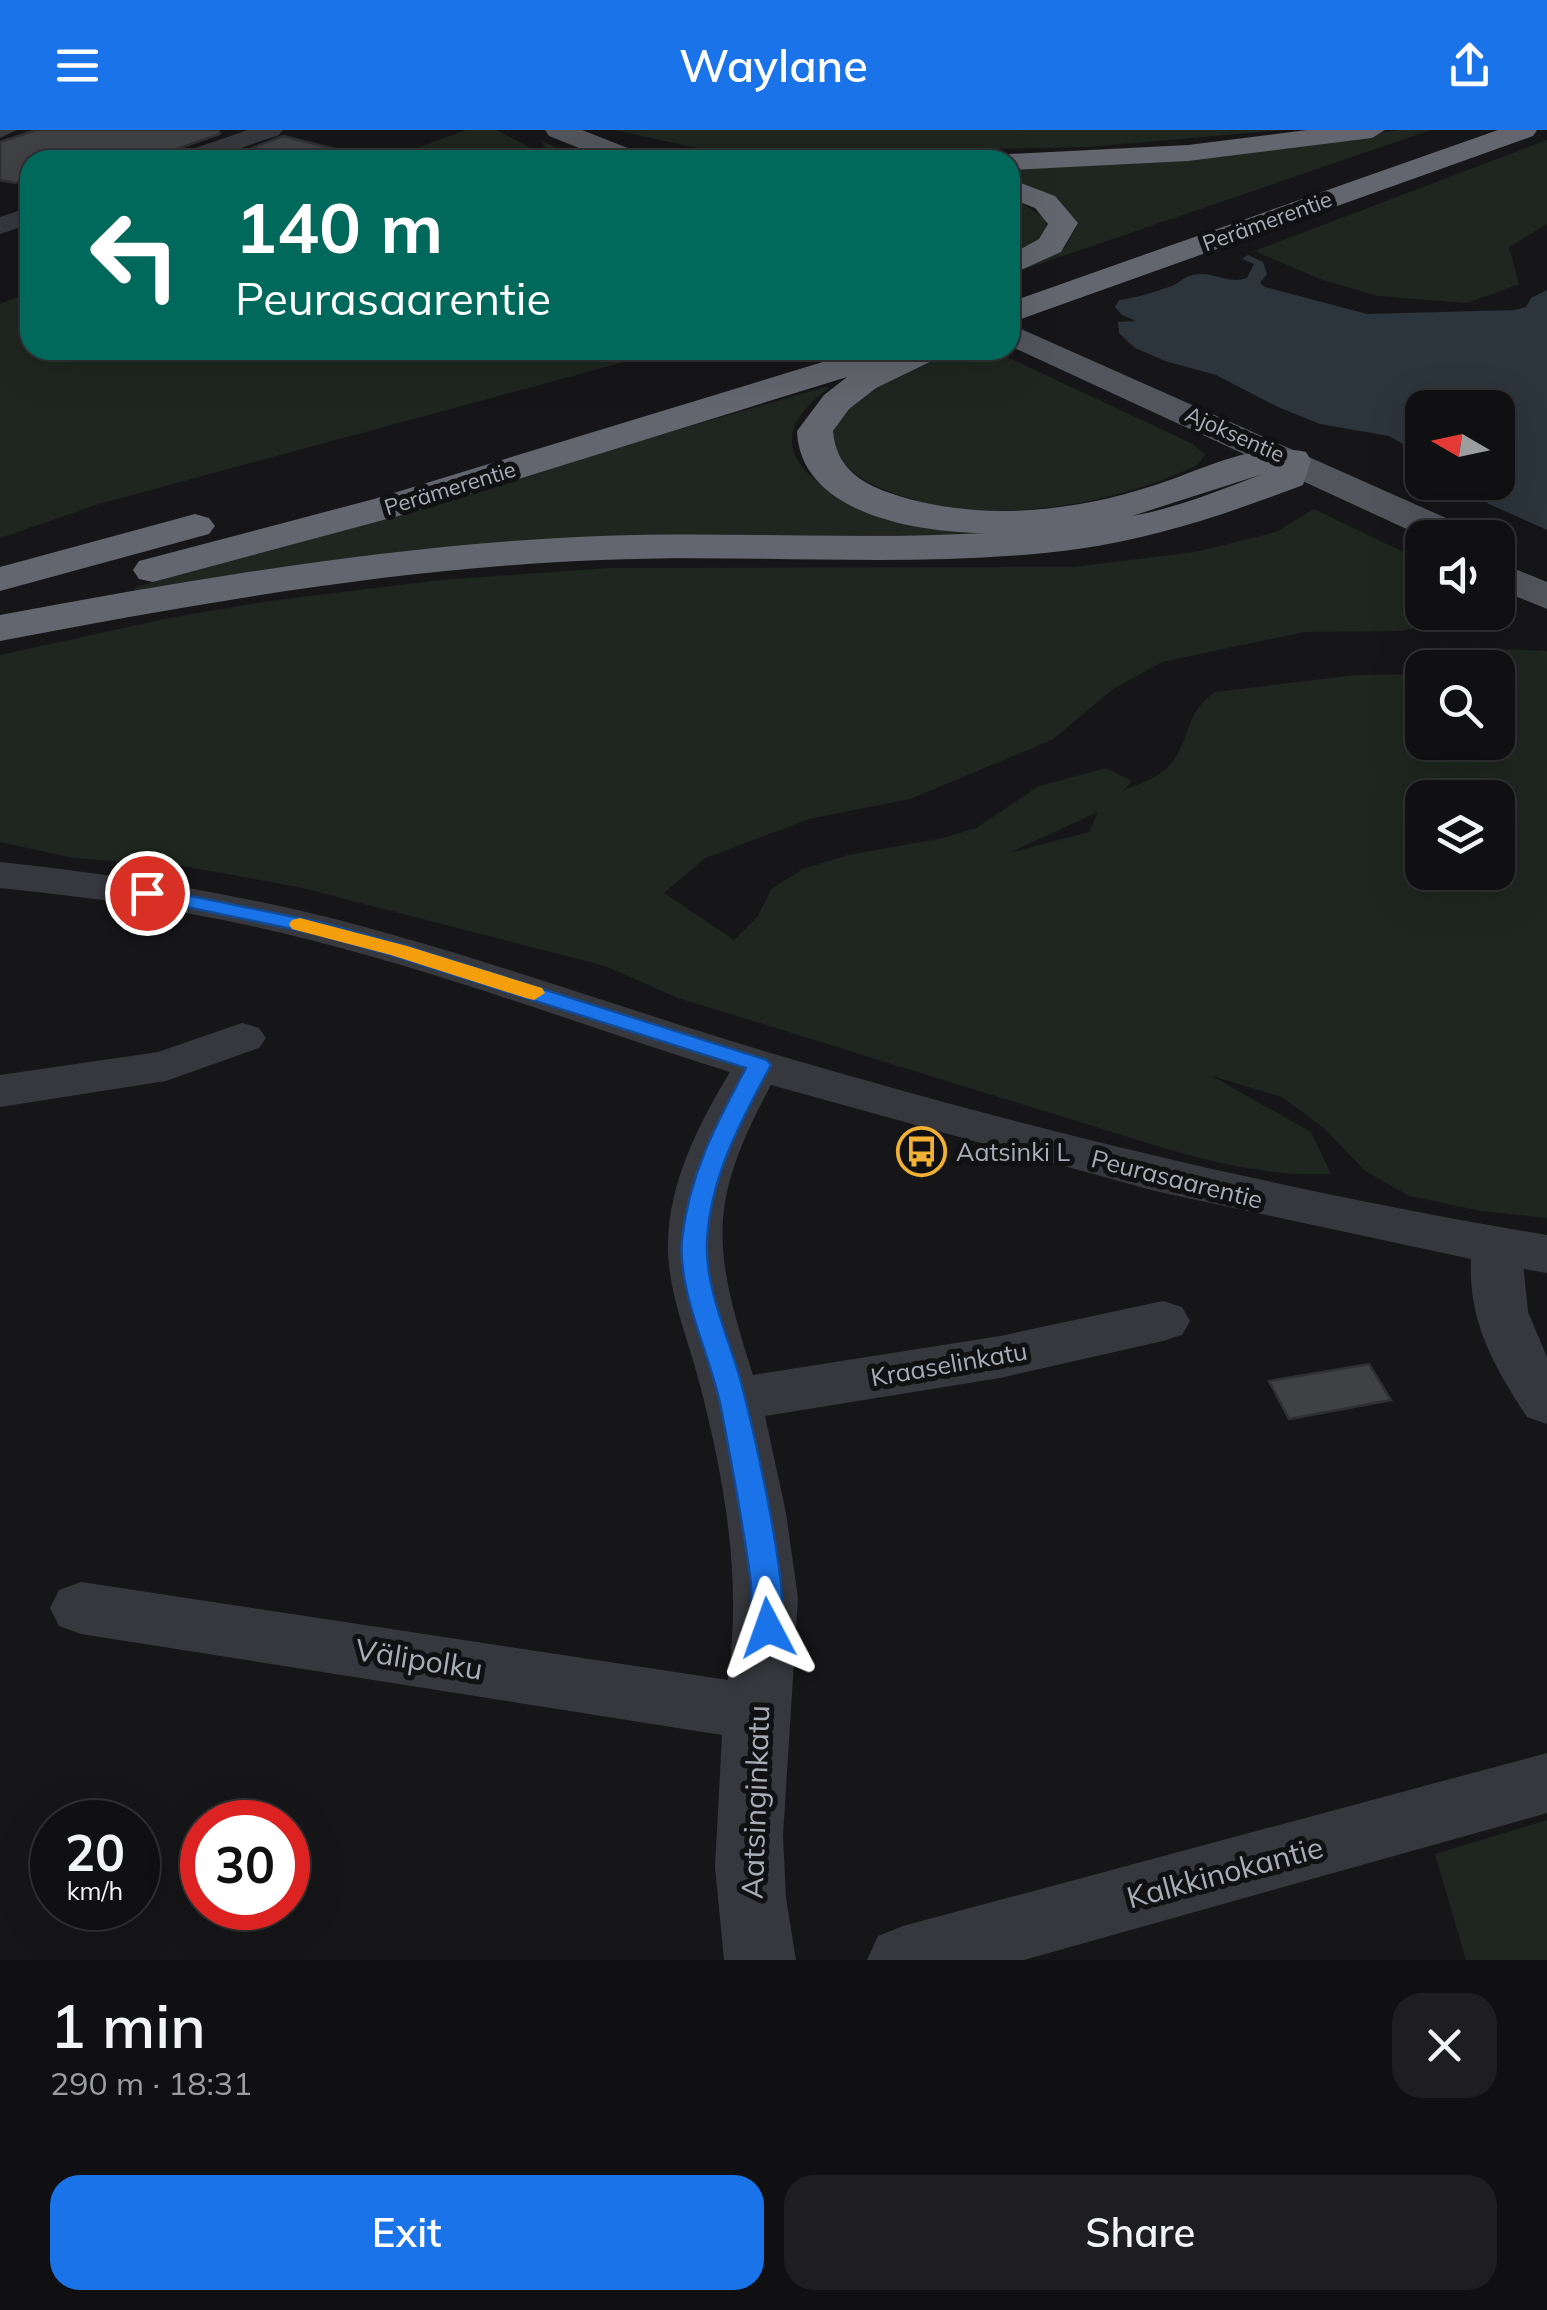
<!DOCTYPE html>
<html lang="en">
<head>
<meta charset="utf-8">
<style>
	:root { --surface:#101012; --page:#1e1e20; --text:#f1f3f6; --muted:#9c9d9f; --line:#303032; --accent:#1a73e8 }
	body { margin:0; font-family:Mulish,sans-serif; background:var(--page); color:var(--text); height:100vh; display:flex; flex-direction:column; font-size:38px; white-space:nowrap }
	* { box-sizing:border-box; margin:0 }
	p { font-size:32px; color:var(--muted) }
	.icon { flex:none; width:55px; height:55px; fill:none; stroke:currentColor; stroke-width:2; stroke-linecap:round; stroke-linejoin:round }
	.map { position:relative; height:1830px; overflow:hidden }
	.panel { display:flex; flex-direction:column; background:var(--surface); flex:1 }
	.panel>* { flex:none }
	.top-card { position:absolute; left:20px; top:20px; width:1000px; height:210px; border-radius:30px; box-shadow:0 10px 40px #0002,0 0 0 2px var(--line); background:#00695c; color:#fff; overflow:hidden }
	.needle { width:65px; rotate:279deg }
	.buttons { position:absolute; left:1405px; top:260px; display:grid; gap:20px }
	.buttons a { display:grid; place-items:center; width:110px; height:110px; border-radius:20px; background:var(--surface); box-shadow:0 10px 40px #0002,0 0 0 2px var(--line); font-size:50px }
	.speed { position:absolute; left:30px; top:1670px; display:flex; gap:20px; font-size:50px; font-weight:700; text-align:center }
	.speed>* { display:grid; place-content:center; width:130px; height:130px; border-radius:50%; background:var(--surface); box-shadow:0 10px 40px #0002,0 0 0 2px var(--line); line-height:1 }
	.speed small { font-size:25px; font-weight:400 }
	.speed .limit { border:15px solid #d22; background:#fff; color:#111 }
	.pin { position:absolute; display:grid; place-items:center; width:85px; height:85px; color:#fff; margin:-42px; border:5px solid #fff; border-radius:50%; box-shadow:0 2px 10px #0007 }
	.me { position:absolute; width:110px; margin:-55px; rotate:356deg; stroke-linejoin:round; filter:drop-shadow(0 0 8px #0008) }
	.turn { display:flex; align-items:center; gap:35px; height:210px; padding:0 50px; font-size:45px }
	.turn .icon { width:130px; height:130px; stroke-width:2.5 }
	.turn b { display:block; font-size:70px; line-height:85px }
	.round { display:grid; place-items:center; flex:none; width:105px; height:105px; border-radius:30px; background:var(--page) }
	.headline { display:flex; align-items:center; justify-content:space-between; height:170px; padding:0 50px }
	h1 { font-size:60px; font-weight:600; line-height:75px }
	.action { display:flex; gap:20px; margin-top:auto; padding:20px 50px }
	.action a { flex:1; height:115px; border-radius:30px; background:var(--accent); color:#fff; font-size:40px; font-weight:600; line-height:115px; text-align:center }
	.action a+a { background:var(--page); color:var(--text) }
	header { display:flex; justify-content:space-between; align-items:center; height:130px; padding:0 50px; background:var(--accent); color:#fff; font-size:45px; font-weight:600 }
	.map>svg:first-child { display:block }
	.green { fill:#1e261f; fill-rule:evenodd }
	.water { fill:#2c353c }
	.building { fill:#404145; stroke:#303034; stroke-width:2.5 }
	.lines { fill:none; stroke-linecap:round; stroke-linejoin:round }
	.minor { fill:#37383d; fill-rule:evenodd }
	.major { fill:#53555c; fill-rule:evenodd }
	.highway { fill:#63666e; fill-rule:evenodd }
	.route { fill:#1a73e8; stroke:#114b97; stroke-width:2.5 }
	.slow { fill:#f59e0b }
	.labels { text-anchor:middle; stroke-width:10; stroke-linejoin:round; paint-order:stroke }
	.far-street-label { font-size:22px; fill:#a8adb8; stroke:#111113 }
	.poi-label { font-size:25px; fill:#a8adb8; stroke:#111113; text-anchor:start }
	.street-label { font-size:25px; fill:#a8adb8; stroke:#111113 }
	.near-street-label { font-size:30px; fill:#a8adb8; stroke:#111113 }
</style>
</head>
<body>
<header><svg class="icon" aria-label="menu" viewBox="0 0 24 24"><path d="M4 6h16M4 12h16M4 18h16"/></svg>Waylane<svg class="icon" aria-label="share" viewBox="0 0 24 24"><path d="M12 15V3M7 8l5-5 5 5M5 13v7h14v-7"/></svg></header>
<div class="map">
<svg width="1547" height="1830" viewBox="0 0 1547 1830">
	<rect width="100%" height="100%" fill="#161618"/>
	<g class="green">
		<path d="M466,0H497L553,30L540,10L585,30H385Z"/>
		<path d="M614,0H1284L1088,17L897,21L753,30Z"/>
		<path d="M1398,0H1431L1022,140L1065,117L1076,98C1070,69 1034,64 1010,54V36L1329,11Z"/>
		<path d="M1547,10V94L1509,117L1519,154L1467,173L1378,166L1320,149L1254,121Z"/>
		<path d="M1010,65L1046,89C1050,111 1027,118 1010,129Z"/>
		<path d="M30,162V220H669L99,374L0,408V174Z"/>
		<path d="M959,220H992L1191,313L1205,324L1198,335C1124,369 1041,386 959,379C923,375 802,346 840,288C865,252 921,235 959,220Z"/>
		<path d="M825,257L829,258C775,298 782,332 837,365L1002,399L988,405H714L137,463L133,458Z"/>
		<path d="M1314,379L1422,431V482L1493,483L1402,501L1304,502L1162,532L1113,559L1052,610L910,669L809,689L705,728L664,763L734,810L758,786L771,759L803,739L848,725L943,708L976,698L1039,656L1106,638L1132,651L1124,660C1141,653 1162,647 1173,631C1192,605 1184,584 1215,562L1356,545L1422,544V612H1498V538L1458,537C1485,513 1513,520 1547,521V1088L1481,1081L1409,1066L1365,1041L1325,999L1282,967L1212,946L1311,1002L1331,1044C1239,1048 1151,1013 1064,987C935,948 807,907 678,868L605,836L298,757L183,736L73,728L0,712V525L169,488L276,470L441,450L608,438L1073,437L1195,422L1276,402ZM1422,668H1498V742H1422ZM1098,682L1089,702L1009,723Z"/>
		<path d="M1547,1690V1830H1466L1435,1724Z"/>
	</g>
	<path class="water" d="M1248,125L1263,132L1267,144L1260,153L1265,157L1367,184L1515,180L1526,177L1531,168L1547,160V400L1489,374L1459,353L1498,352V278H1422V325L1389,306L1320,294L1278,277L1216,245L1165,231L1135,218L1119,203L1118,192L1136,191L1122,185L1115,177L1119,170C1137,168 1154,162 1172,156C1179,153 1185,146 1193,145C1213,140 1227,155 1247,148L1254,134L1242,129Z"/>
	<g class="building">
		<path d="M36,0H219L220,4L145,30H30V48L15,53L0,50V12Z"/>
		<path d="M283,6L339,20L338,30H256L252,18Z"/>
		<path d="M1369,1234L1391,1270L1289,1289L1269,1251Z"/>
	</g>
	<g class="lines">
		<g class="minor">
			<path d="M0,0H17L0,8Z"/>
			<path d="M248,0H283L279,5L206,30H171L175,25Z"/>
			<path d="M30,77V94L0,104V87Z"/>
			<path d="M0,732C114,744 228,762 339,790C492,830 640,885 791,929C1040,1002 1291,1062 1547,1105V1143L1524,1139V1142L1528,1182L1547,1227V1294L1527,1287C1494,1236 1468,1192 1471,1129L1155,1061L771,955C706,1075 713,1119 753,1245L1000,1206L1163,1171L1182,1177L1190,1191L1182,1205L1163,1211L1000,1248L765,1286L786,1383L798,1468L783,1706L786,1768L796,1830H724L715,1737L722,1605L81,1504L59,1496L50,1478L59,1460L81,1452L728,1550C742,1449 725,1352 700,1255C688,1208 667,1162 668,1113C669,1052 699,993 730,942C583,896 437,840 286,804C192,781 96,768 0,758Z"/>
			<path d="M242,893L259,898L266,908L259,918L166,951L0,977V945L158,922Z"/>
			<path d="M1547,1623V1683L1024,1830H867L878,1806L903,1796Z"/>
		</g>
		<g class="major">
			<path d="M545,0H582L643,24L647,30H609L549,6Z"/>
			<path d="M1010,194L1473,400L1478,408H1426L1010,216Z"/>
			<path d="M1498,432L1547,452V479L1498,459Z"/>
		</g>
		<g class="highway">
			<path d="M1307,0H1385L1372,8L1188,31L1010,40V30H997L1010,24L1188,15Z"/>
			<path d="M1498,0H1537L1533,6L1010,193V172Z"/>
			<path d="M1010,49L1055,66L1078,93L1061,122L1010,145V125L1039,109L1048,94L1035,78L1010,68Z"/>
			<path d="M862,220H887L890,224L899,220H945L940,227L876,258L849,279L833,301C836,336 858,352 890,363C974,392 1069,383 1152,356C1200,341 1255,310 1306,322L1311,330L1303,355C1229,383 1157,408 1078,419C920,440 759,423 601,430C399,438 198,473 0,511V485C198,448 398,414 600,406C729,401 857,410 986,403C921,403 800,385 797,301L824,265L847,247L402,385L153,452L139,449L133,440L139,431L374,369ZM1263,344C1220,360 1177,378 1132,386Z"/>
			<path d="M195,384L209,388L215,396L209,404L0,461V437Z"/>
		</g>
	</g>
	<path class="route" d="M147,757L319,792L407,816L767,930L771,935C741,991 710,1047 707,1112C705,1156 727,1204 739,1245C751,1287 795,1474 779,1506L768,1510L758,1506C749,1488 753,1466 750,1446C742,1388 731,1330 720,1273C709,1223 677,1159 682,1109C689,1045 716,994 746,938L391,825L316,804L139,767L136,763L139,758Z"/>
	<path class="slow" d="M300,788L407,816L542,858L545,863L534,870L526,868L391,825L292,799L289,794L292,790Z"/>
	<defs>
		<symbol id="bus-ring" viewBox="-11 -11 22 22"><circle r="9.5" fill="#111113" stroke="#f2b134" stroke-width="1.5"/><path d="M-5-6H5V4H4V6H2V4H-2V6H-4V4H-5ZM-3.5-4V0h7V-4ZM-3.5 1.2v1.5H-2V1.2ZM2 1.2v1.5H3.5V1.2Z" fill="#f2b134"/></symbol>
	</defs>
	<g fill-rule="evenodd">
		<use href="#bus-ring" x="894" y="994" width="55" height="55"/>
	</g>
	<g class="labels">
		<g class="far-street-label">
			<text transform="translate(1267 91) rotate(-20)" y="8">Perämerentie</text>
			<text transform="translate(1235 304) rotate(24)" y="8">Ajoksentie</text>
			<text transform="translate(450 358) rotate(-17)" y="8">Perämerentie</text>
		</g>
		<g class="poi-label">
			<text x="956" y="1031">Aatsinki L</text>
		</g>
		<g class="street-label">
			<text transform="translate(1177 1049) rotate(14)" y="9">Peurasaarentie</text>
			<text transform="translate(949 1234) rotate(-10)" y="9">Kraaselinkatu</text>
		</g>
		<g class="near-street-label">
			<text transform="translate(419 1530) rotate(9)" y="10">Välipolku</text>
			<text transform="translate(756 1672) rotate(-88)" y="10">Aatsinginkatu</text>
			<text transform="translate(1225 1743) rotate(-15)" y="10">Kalkkinokantie</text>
		</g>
	</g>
</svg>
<div class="buttons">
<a><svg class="needle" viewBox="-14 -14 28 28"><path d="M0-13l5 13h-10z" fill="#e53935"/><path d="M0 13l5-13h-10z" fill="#9c9d9f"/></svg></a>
<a><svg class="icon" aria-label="sound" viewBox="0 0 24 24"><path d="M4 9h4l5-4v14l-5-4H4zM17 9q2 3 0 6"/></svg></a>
<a><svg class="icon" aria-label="search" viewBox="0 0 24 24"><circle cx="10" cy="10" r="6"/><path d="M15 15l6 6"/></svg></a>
<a><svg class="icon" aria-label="layers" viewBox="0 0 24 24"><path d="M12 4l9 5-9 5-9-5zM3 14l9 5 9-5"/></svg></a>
</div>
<div class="speed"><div>20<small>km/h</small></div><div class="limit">30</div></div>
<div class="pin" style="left:147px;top:763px;background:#d93025"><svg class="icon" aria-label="arrive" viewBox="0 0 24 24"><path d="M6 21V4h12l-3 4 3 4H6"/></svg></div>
<svg class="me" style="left:768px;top:1498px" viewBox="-20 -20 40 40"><path d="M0-17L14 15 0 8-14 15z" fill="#1a73e8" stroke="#fff" stroke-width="4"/></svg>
<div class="top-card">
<div class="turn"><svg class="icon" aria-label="left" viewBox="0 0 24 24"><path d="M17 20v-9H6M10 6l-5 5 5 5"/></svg><div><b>140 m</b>Peurasaarentie</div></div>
</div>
</div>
<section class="panel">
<div class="headline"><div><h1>1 min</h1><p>290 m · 18:31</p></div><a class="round"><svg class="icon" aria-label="close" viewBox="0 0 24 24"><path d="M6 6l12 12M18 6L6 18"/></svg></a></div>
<div class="action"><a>Exit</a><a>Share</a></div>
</section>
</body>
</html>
